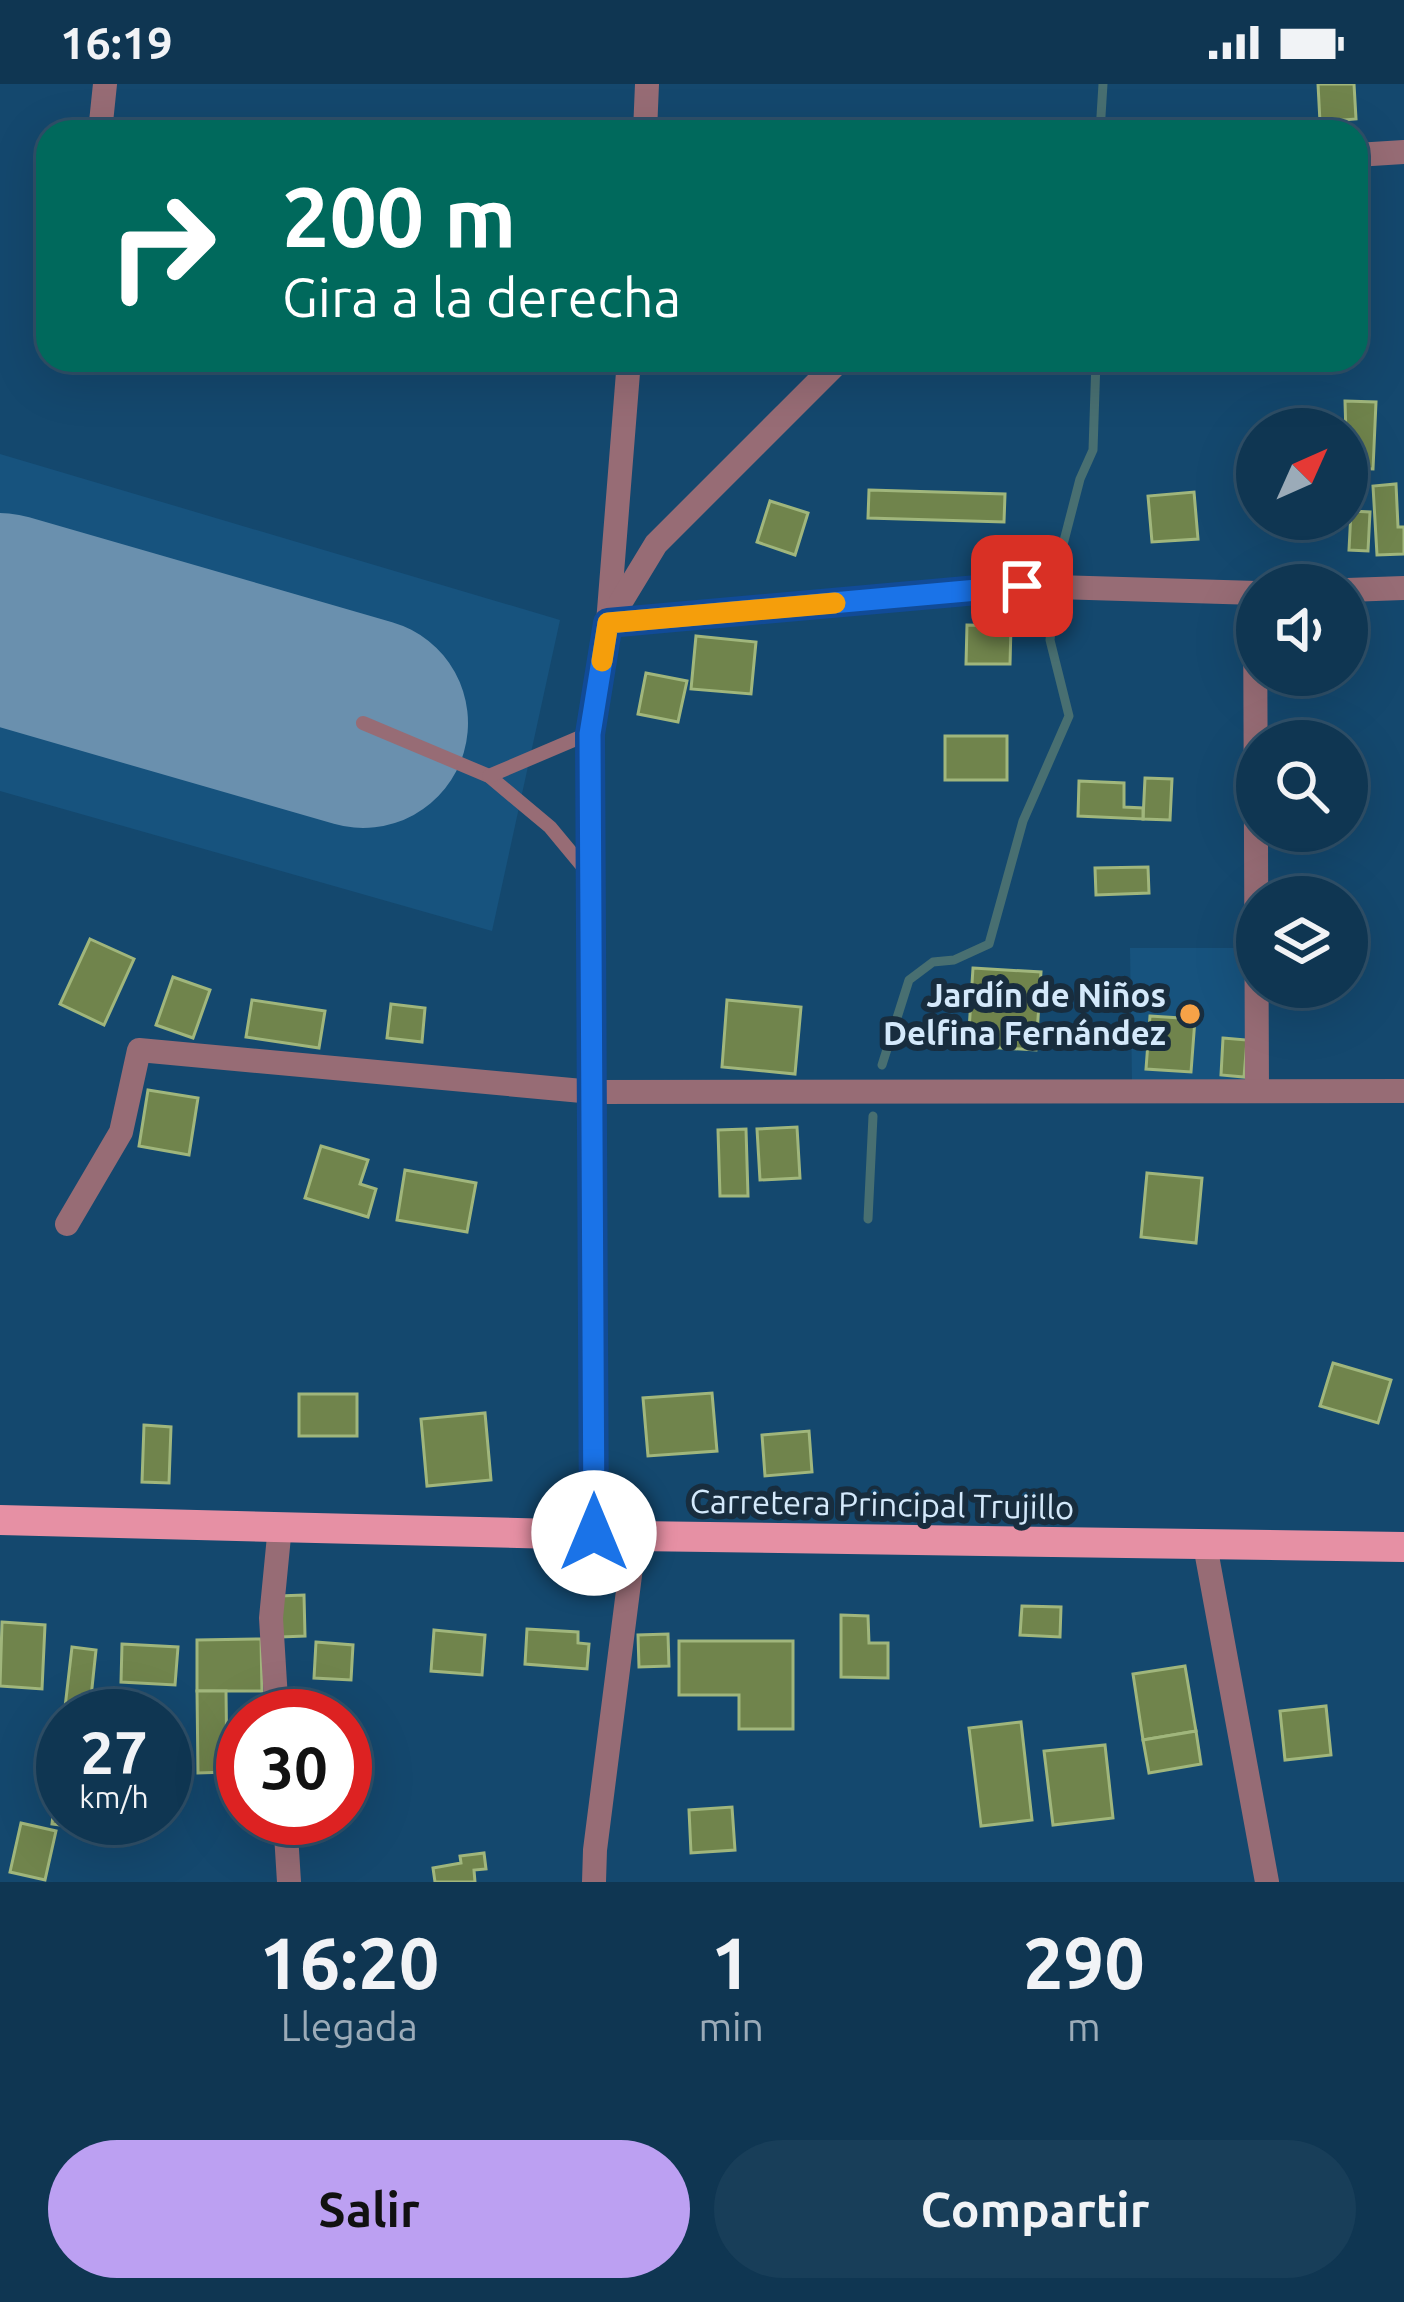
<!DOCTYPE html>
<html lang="es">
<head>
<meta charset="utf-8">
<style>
	:root { --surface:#0f3652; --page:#183e59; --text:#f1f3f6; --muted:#9babb8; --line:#2f5069; --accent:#bca0f2 }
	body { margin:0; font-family:Ubuntu,sans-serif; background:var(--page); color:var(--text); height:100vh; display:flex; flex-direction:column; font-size:45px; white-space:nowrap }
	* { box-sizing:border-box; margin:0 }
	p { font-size:39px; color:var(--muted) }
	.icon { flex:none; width:66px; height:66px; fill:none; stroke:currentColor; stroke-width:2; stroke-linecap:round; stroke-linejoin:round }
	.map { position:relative; height:1798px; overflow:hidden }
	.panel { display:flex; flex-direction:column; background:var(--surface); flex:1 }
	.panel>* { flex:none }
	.banner { position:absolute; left:36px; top:36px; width:1332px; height:252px; border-radius:36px; box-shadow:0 12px 48px #0002,0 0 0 3px var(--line); background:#00695c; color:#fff; overflow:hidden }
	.needle { width:78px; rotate:45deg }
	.controls { position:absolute; left:1236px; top:324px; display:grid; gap:24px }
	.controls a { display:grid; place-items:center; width:132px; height:132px; border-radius:50%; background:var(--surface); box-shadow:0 12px 48px #0002,0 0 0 3px var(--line); font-size:60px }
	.speed { position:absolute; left:36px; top:1605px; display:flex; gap:24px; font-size:60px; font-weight:700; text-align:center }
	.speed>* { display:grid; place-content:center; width:156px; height:156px; border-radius:50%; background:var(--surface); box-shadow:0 12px 48px #0002,0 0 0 3px var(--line); line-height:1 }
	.speed small { font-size:30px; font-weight:400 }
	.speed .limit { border:18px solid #d22; background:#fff; color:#111 }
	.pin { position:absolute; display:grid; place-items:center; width:102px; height:102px; color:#fff; margin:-51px; border-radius:24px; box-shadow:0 6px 18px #0006 }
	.me { position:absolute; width:132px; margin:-66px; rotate:0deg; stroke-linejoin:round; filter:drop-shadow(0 0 9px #0008) }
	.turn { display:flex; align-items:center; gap:42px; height:252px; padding:0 48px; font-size:54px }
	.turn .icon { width:156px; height:156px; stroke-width:2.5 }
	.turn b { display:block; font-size:84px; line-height:102px }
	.eta { display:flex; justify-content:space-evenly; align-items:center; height:204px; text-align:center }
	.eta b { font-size:72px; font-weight:700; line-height:84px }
	.button { display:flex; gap:24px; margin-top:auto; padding:24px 48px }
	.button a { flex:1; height:138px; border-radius:72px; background:var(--accent); color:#111; font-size:48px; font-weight:700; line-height:138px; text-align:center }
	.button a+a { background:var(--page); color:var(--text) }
	.status { display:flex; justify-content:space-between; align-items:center; height:84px; padding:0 60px; background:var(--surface); direction:ltr }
	.status svg { height:33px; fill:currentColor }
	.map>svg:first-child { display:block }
	.built { fill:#17537e }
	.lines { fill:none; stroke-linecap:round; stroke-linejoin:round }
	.stream { stroke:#486f71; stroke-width:9 }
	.runway { stroke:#6a90ae; stroke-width:210 }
	.building { fill:#70844c; stroke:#a0b67c; stroke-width:3 }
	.service { stroke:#976c75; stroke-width:14 }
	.minor { stroke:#976c75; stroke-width:24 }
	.primary { stroke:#e690a4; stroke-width:30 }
	.route-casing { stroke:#114b97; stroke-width:30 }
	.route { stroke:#1a73e8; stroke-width:21 }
	.slow { stroke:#f59e0b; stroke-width:21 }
	.poi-dot { fill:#f6a247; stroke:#182d3e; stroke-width:4.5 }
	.labels { text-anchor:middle; stroke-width:12; stroke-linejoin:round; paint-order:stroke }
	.poi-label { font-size:33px; font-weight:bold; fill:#d4e9fb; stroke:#182d3e; text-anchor:end }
	.street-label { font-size:33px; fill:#d4e9fb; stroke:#182d3e }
</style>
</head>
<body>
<div class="status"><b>16:19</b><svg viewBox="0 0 49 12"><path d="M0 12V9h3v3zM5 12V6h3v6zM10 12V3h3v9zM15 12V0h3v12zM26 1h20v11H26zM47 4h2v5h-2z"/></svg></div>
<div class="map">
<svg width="1404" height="1798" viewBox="0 0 1404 1798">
	<rect width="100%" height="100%" fill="#14486e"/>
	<g class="built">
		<path d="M0,370L560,536L492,847L0,707Z"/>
		<path d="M1130,864H1246L1251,997H1132Z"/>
	</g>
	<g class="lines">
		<g class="stream">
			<path d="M1100,48L1103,0"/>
			<path d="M882,981L909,896L933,878L954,876L989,860L1023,737L1069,632L1050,556L1058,480L1080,395L1093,366L1096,276"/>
			<path d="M868,1135L873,1032"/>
		</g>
		<path class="runway" d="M0,534L363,639"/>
	</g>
	<g class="building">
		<path d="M1318,0H1354L1356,35L1320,38Z"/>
		<path d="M381,35L403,37L402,48H380Z"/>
		<path d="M1345,317L1376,318L1373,385L1347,384Z"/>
		<path d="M1396,400L1398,443H1404V470L1377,471L1373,402Z"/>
		<path d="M869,406L1005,410L1004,438L868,434Z"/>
		<path d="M1194,408L1198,455L1152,458L1148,412Z"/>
		<path d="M770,417L808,429L795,471L757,458Z"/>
		<path d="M1351,427L1370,428L1368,467L1349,466Z"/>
		<path d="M967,541L1011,542L1010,580H966Z"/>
		<path d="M696,552L756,558L751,610L691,605Z"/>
		<path d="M646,589L687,597L678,638L638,630Z"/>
		<rect x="945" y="652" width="62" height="44"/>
		<path d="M1145,694L1172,695L1170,736L1143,735Z"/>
		<path d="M1079,697L1124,699V723L1143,724V735L1078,732Z"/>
		<path d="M1148,783L1149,809L1096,811L1095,784Z"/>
		<path d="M90,855L134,875L104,941L60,920Z"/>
		<path d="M973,884L1041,888L1036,966L968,962Z"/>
		<path d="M173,893L210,906L193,954L156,941Z"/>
		<path d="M252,916L325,927L319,964L246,953Z"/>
		<path d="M727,916L801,923L795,990L722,983Z"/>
		<path d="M391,920L425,924L422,958L387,954Z"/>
		<path d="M1150,932L1195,935L1191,988L1146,985Z"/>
		<path d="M1223,954L1247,956L1244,993L1221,991Z"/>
		<path d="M148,1006L198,1014L189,1071L139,1062Z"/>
		<path d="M797,1043L800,1094L760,1096L757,1045Z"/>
		<path d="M746,1045L748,1112H720L718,1046Z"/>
		<path d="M321,1062L368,1076L360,1100L376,1105L368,1133L305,1114Z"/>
		<path d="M405,1086L476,1099L467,1148L397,1136Z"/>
		<path d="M1147,1089L1202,1094L1196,1159L1141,1153Z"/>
		<path d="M1333,1279L1391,1296L1378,1339L1320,1322Z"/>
		<path d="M712,1309L717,1367L648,1372L643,1314Z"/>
		<rect x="299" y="1310" width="58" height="42"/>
		<path d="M485,1329L491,1396L427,1402L421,1335Z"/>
		<path d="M144,1341L171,1343L169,1399L142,1398Z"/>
		<path d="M809,1347L812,1388L765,1392L762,1351Z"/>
		<path d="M304,1511L305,1552L281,1553L279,1512Z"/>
		<path d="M1022,1522L1061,1523L1060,1553L1020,1551Z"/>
		<path d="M841,1531L868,1532L869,1559H888V1594L841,1593Z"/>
		<path d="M2,1538L45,1541L42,1605L0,1602Z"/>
		<path d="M527,1545L578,1548V1559L589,1560L587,1585L525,1580Z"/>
		<path d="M434,1546L485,1551L482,1591L431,1587Z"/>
		<path d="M668,1550L669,1582L639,1583L638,1551Z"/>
		<path d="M261,1555L262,1607H197V1556Z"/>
		<path d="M679,1557H793V1645H739V1611H679Z"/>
		<path d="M316,1558L353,1561L351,1596L314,1594Z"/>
		<path d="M122,1560L178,1563L175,1601L121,1598Z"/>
		<path d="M72,1563L96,1566L89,1632H64Z"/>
		<path d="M1185,1582L1196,1647L1143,1656L1133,1590Z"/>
		<path d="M197,1607H226L227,1688L198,1689Z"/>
		<path d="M1326,1622L1331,1671L1285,1676L1280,1627Z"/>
		<path d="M1021,1638L1032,1736L981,1742L969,1644Z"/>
		<path d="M63,1645V1734H77L76,1743L52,1740Z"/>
		<path d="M1196,1647L1201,1680L1149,1689L1143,1656Z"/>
		<path d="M1105,1661L1113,1734L1053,1741L1044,1667Z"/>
		<path d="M732,1723L735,1766L691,1769L689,1726Z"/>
		<path d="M21,1739L56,1747L45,1796L10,1788Z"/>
		<path d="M484,1769L486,1785L474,1786L475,1798H435L433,1784L461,1779L460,1772Z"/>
	</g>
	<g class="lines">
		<g class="service">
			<path d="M363,639L489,692L550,743L589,790"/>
			<path d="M489,692L590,649"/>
		</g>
		<g class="minor">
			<path d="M100,48L105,0"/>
			<path d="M645,48L647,0"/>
			<path d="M1356,71L1404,68"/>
			<path d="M629,276L608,539L1022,502L1257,509"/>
			<path d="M1347,506L1404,504"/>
			<path d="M1255,510L1257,1005"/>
			<path d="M67,1140L121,1048L139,966L593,1008L1404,1007"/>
			<path d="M594,1449L590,649L608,539L656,460L840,276"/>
			<path d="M1205,1461L1267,1798"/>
			<path d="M277,1632L271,1534L280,1442"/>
			<path d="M285,1734L289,1798"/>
			<path d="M594,1798L595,1766L635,1452"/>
		</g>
		<path class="primary" d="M0,1436L635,1452L1404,1463"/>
	</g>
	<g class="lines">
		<defs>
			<path id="route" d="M594,1449L590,650L608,539L1022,502"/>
		</defs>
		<use href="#route" class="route-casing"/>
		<use href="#route" class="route"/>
		<path class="slow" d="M602,577L608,539L835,519"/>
	</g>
	<circle class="poi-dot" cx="1190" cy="930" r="12"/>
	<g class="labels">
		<g class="poi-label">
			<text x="1166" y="923">Jardín de Niños<tspan x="1166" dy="38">Delfina Fernández</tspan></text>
		</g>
		<g class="street-label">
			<text transform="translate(882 1420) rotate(1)" y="12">Carretera Principal Trujillo</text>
		</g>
	</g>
</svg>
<div class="controls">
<a><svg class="needle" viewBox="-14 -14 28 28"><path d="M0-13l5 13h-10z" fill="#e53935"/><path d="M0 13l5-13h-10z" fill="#9babb8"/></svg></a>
<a><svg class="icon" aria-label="sound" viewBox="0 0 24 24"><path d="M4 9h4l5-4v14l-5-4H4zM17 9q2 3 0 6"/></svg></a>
<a><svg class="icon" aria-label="search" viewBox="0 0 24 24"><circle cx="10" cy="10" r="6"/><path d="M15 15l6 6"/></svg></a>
<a><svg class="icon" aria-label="layers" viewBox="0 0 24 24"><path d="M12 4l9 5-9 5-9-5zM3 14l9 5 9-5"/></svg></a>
</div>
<div class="speed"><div>27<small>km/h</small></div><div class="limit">30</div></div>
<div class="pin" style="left:1022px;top:502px;background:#d93025"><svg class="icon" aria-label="arrive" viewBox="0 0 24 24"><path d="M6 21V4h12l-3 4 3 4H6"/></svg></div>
<svg class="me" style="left:594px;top:1449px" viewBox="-20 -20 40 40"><circle r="19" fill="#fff"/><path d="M0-13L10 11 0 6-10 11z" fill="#1a73e8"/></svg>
<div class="banner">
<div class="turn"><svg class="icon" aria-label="right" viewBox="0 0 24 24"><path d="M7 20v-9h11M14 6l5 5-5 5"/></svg><div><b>200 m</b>Gira a la derecha</div></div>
</div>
</div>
<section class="panel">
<div class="eta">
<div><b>16:20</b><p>Llegada</p></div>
<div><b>1</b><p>min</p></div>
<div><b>290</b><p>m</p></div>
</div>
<div class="button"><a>Salir</a><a>Compartir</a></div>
</section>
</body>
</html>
